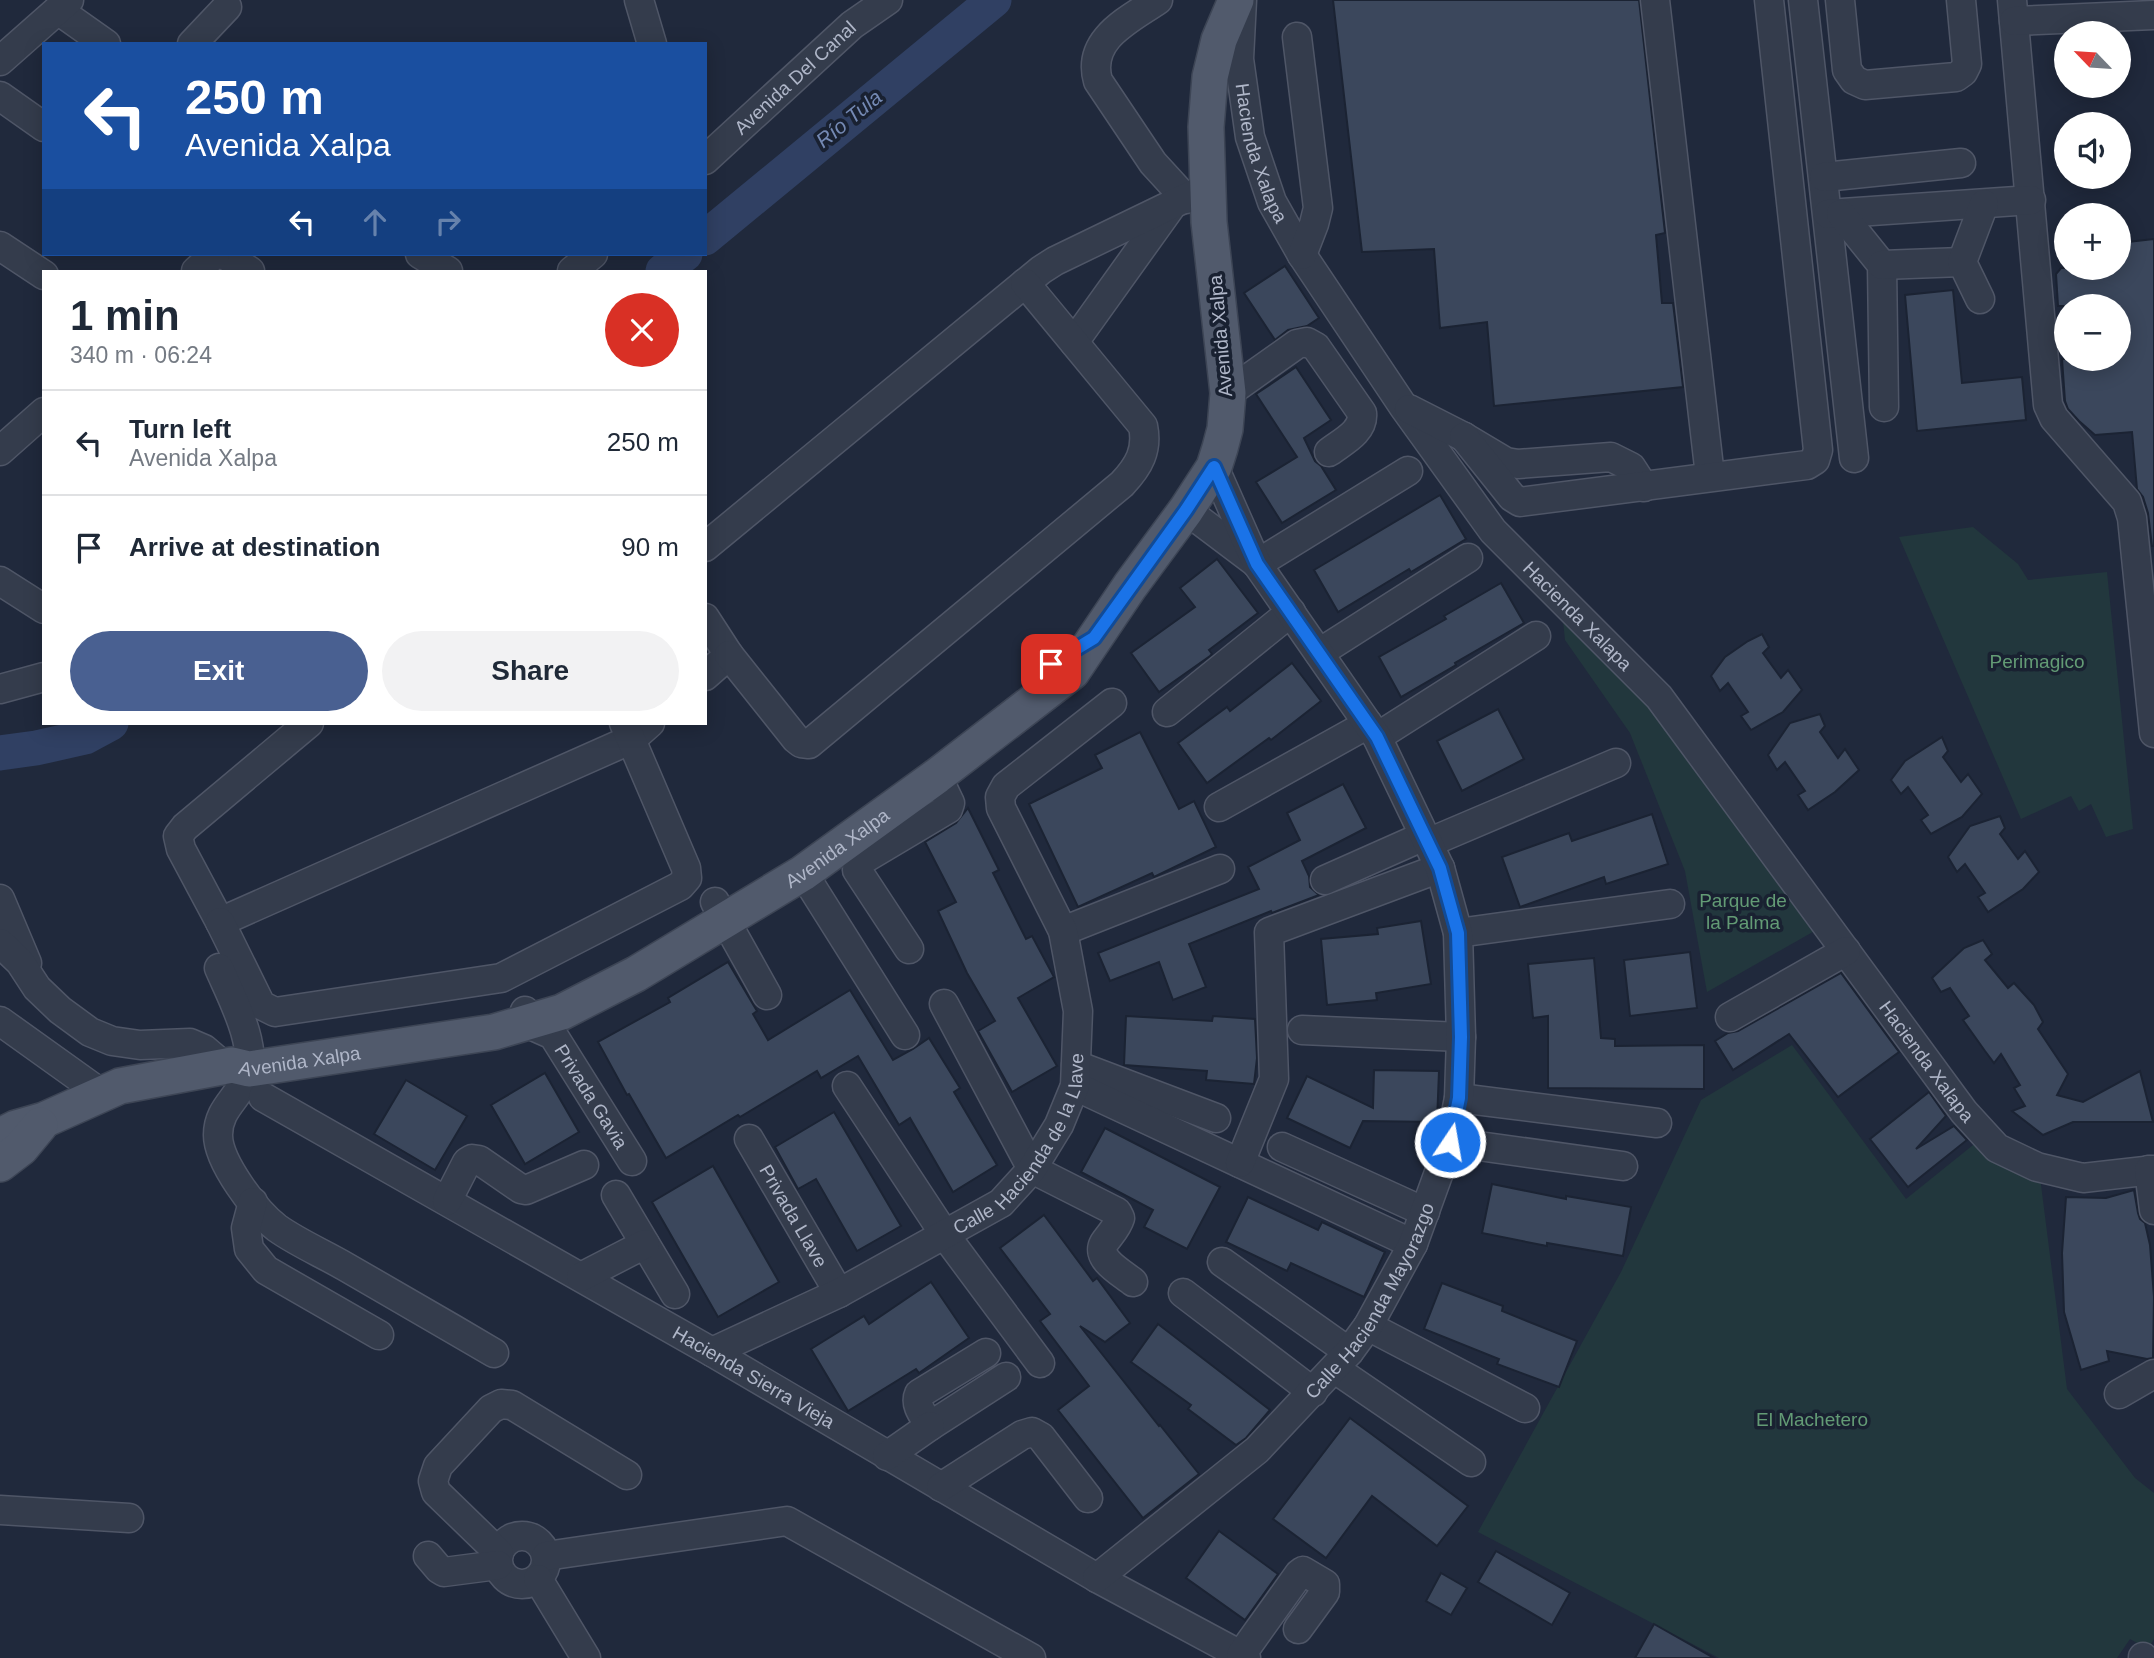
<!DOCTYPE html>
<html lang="en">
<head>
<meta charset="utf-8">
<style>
	:root { --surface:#fff; --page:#f2f2f3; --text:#1f2937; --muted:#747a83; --line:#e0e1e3; --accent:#496091 }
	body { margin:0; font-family:Arial,sans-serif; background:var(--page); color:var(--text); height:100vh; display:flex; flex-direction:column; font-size:26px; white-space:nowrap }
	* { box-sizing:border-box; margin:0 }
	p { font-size:23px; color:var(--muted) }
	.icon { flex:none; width:38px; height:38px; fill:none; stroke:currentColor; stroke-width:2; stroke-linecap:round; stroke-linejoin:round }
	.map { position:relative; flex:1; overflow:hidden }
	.sheet { position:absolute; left:42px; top:270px; width:665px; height:455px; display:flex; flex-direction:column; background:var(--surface); border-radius:0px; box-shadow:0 4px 18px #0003 }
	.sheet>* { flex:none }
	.hud { position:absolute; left:42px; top:42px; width:665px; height:214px; border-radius:0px; box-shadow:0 4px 18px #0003; background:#1a4fa0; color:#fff; overflow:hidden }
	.needle { width:46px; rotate:295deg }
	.buttons { position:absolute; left:2054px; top:21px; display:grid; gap:14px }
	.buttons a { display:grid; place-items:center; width:77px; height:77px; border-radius:50%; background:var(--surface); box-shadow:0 4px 18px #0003; font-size:35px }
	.pin { position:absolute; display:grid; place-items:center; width:60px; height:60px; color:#fff; margin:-30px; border-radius:14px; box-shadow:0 4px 10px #0006 }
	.me { position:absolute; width:77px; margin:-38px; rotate:12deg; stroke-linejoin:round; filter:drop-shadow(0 0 5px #0008) }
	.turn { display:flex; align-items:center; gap:24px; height:147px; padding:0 28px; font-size:32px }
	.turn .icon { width:91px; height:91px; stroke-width:2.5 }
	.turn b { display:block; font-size:49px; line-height:60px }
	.lanes { display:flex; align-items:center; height:66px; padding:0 28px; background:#0003; justify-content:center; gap:35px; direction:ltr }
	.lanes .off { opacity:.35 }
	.round { display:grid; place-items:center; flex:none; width:74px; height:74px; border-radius:37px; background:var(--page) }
	.overview { display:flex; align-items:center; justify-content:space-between; height:119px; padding:0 28px }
	h1 { font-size:42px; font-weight:600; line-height:52px }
	.action { display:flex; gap:14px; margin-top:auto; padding:14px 28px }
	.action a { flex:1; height:80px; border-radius:42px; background:var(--accent); color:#fff; font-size:28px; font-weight:600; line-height:80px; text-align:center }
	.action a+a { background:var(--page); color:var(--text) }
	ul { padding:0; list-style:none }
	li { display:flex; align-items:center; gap:21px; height:105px; padding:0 28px; border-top:2px solid var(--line) }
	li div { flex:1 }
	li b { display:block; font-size:26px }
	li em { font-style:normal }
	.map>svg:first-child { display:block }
	.green { fill:#22373d }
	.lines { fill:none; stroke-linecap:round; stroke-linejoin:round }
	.river { stroke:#304063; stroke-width:35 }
	.building { fill:#3b475c; stroke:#1b2333; stroke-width:2 }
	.minor-casing { stroke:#4f5667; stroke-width:31 }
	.major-casing { stroke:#3d4555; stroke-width:38 }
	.minor { stroke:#343c4c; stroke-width:28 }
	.major { stroke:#515a6c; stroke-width:35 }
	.route-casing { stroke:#114b97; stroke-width:18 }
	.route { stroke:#1a73e8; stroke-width:12 }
	.labels { text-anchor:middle; stroke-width:7; stroke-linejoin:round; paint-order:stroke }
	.street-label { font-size:19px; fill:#afb6c8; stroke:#192131 }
	.park-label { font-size:19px; fill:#639b75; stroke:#192131 }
	.water-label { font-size:21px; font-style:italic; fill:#7489b3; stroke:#192131 }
</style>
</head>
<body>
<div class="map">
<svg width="2154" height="1658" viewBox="0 0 2154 1658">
	<rect width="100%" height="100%" fill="#20293c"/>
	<g class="green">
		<path d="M1973,527L2018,564L2028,580L2107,572L2133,829L2106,837L2091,804L2079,811L2071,796L2021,819L1899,537Z"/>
		<path d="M1562,611L1660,715L1818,929L1707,992L1685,871L1630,733L1565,640Z"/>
		<path d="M1792,1045L1906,1199L1983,1137L2040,1177L2067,1389L2135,1478L2154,1493V1639L2148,1649L2130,1639L2117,1658H1719L1478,1532L1621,1272L1701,1100Z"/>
	</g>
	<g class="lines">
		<g class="river">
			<path d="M705,238L994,0"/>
			<path d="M663,271L685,254"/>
			<path d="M0,753L36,748L85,737L111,723"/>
		</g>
	</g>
	<g class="building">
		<path d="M1333,0H1639L1665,233L1656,235L1662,303H1673L1683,387L1494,406L1487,322L1440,328L1434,249L1362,252Z"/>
		<path d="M2154,239V546H2152L2148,513L2143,497L2137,489L2132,432L2095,435L2079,421L2068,409L2065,401L2062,359H2119V306H2058L2056,274L2061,268H2119V243Z"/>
		<path d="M1285,266L1319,318L1307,326L1288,330L1275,340L1244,293Z"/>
		<path d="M1953,290L1962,383L2022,377L2026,420L1917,431L1905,295Z"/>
		<path d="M1296,367L1331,420L1304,438L1315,461L1321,466L1336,490L1282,523L1256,482L1297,457L1256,394Z"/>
		<path d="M1440,495L1466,539L1411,572L1409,569L1338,612L1314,570Z"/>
		<path d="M1217,559L1258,613L1209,650L1212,654L1210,656L1159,692L1131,653L1195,607L1180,588Z"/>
		<path d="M1501,583L1524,623L1455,663L1456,665L1401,697L1379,657L1446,619L1444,616Z"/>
		<path d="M1762,634L1769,647L1763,653L1781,678L1788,670L1802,690L1783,712L1751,730L1741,716L1748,712L1728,683L1720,691L1711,676L1725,657L1748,641Z"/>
		<path d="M1292,663L1321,701L1271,740L1269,738L1207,783L1178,743L1227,707L1230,711Z"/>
		<path d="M1498,709L1524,759L1462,791L1437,741Z"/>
		<path d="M1820,714L1825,726L1820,732L1838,758L1845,749L1859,770L1835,792L1808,810L1798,795L1805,791L1785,762L1777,770L1768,755L1790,723Z"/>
		<path d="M1140,732L1179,809L1194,801L1216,847L1154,877L1152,873L1078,907L1029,804L1102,768L1095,755Z"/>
		<path d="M1942,737L1948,751L1943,757L1961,782L1968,774L1982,794L1962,817L1931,834L1921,820L1928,815L1908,787L1901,794L1891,780L1905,761Z"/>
		<path d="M1343,784L1366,828L1302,861L1309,876L1310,887L1319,895L1272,913L1271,911L1189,944L1206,987L1173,1000L1159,962L1110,981L1098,953L1259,889L1248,867L1300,840L1287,813Z"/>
		<path d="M968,808L999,870L993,873L1026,939L1032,936L1054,977L1018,998L1057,1066L1012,1092L978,1031L995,1021L967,973L938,911L956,902L925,842L956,823Z"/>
		<path d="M1652,814L1668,864L1606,884L1604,877L1520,907L1502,857L1569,833L1572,841Z"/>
		<path d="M2000,816L2005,828L2000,834L2018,859L2025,851L2039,872L2023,889L1988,912L1978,897L1985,893L1965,864L1957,872L1948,857L1970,826Z"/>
		<path d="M1421,921L1431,984L1376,993L1377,1000L1327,1005L1321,939L1378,934L1377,928Z"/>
		<path d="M1983,940L1992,954L1985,960L2008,988L2014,983L2034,1005L2043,1022L2038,1029L2068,1074L2057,1095L2083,1102L2140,1071L2153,1122H2073L2043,1135L2012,1111L2025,1106L2014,1088L2020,1085L2001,1054L1994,1063L1985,1051L1963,1020L1969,1016L1950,988L1941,992L1932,978L1964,948Z"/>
		<path d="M1690,952L1697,1008L1630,1016L1624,960Z"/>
		<path d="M1594,958L1601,1038L1615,1039V1046L1704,1045V1089L1548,1088V1016L1533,1018L1528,964Z"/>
		<path d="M728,962L757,1011L753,1014L768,1040L850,990L893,1060L913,1049L929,1038L960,1088L954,1092L997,1165L953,1192L910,1118L899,1125L858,1056L821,1078L817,1071L740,1117L738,1115L666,1158L629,1094L627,1095L598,1042L670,1002L668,998Z"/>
		<path d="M1841,973L1899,1052L1838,1097L1789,1034L1733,1070L1715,1041L1728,1033L1738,1031Z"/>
		<path d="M1126,1016L1212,1021L1213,1016L1255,1019L1257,1058L1254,1084L1206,1080L1207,1071L1124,1065Z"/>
		<path d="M1374,1070L1439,1071L1437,1122L1363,1121L1350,1148L1287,1118L1307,1076L1373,1108Z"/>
		<path d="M545,1073L579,1132L525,1164L491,1105Z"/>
		<path d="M406,1080L467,1116L435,1170L374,1134Z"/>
		<path d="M1929,1092L1946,1116L1916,1149L1954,1126L1967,1140L1908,1187L1870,1139Z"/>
		<path d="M834,1112L901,1226L857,1251L816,1179L798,1189L775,1147Z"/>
		<path d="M1105,1128L1220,1187L1187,1249L1144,1227L1153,1210L1081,1172Z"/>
		<path d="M713,1166L779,1282L718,1317L652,1202Z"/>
		<path d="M1492,1184L1566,1199V1196L1631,1207L1623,1256L1547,1243V1246L1482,1233Z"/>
		<path d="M2134,1190L2138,1213L2140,1219L2145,1223L2150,1245L2154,1297L2153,1358L2147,1359L2107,1351L2109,1361L2081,1370L2064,1312L2062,1253L2066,1197L2106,1198Z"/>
		<path d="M1248,1197L1318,1230L1322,1222L1385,1252L1364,1297L1291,1263L1287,1271L1226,1242Z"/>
		<path d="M1044,1215L1093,1281L1097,1278L1130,1323L1105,1342L1080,1326L1159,1426L1160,1425L1199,1474L1143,1518L1058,1410L1089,1386L1040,1321L1050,1314L1000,1248Z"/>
		<path d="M931,1282L969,1338L919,1373L916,1369L848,1411L811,1349L864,1316L869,1324Z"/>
		<path d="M1442,1283L1503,1306L1502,1311L1577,1341L1559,1387L1497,1364L1499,1359L1424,1329Z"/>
		<path d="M1158,1324L1270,1410L1246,1438L1236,1445L1188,1409L1191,1405L1131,1362Z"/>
		<path d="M1350,1418L1468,1506L1437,1546L1372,1496L1326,1558L1273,1519Z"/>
		<path d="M1219,1531L1278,1574L1245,1620L1186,1578Z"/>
		<path d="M1496,1551L1570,1593L1552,1625L1478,1582Z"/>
		<path d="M1441,1573L1467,1588L1451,1615L1426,1601Z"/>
		<path d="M1654,1624L1714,1658H1635Z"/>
	</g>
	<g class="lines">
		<defs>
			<g id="minor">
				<path d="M639,0L652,44"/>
				<path d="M1158,0C1129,20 1086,39 1098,81L1153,163L1186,199"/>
				<path id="s1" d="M1242,0L1239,59L1250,137L1272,202L1302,255L1403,406L1493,531L1659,697L1964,1112L1997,1148L2037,1167L2083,1178L2154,1170"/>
				<path d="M1655,0L1710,476"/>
				<path d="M1803,0L1854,458"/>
				<path d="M1840,0L1847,70L1854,80L1865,85L1956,77L1963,72L1967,64L1961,0"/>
				<path d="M2012,0L2048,405L2054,418L2127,502L2132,518L2154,733"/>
				<path d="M58,10L106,44"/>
				<path d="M2014,21L2154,15"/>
				<path d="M1297,37L1318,208L1314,224L1302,255"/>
				<path d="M192,44L227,7"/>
				<path d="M0,61L69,0"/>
				<path d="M0,96L44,127"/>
				<path id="s2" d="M705,160L852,25L888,0"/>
				<path d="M1824,177L1961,163"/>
				<path d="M1828,214L2031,200"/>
				<path d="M1841,214L1882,265L1884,407"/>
				<path d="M0,246L44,275"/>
				<path d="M223,254L250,271"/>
				<path d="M420,254L448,271"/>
				<path d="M1882,265L1962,262"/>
				<path d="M196,271L215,254"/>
				<path d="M572,271L593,254"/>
				<path d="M1980,299L1962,262L1984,204"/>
				<path d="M1074,342L1170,208"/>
				<path d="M1228,393L1297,344L1307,342L1316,347L1362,413C1364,432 1342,442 1329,452"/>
				<path d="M1409,409L1464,437L1506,462L1518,464L1611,457L1631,467L1644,487"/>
				<path d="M1464,437L1512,497L1520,502L1807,465L1815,460L1818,450L1769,0"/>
				<path d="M0,451L44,412"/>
				<path d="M1186,510L1255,562"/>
				<path d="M705,547L1041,270L1055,261L1206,188"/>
				<path d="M1257,564L1408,471"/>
				<path d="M0,581L44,609"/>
				<path d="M705,618L729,655L705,676"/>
				<path d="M1319,653L1468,558"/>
				<path d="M729,655L796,739L801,743L809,744L1122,484C1139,466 1148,450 1143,426L1025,283"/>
				<path d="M0,689L44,677"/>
				<path d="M1167,712L1291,612"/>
				<path d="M309,723L185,827L178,836L181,849L220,922L632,739L650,723"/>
				<path d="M1377,737L1536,636"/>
				<path d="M1219,807L1368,724"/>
				<path d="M1428,843L1616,763"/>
				<path d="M803,873L905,1035"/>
				<path d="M1325,880L1424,836"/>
				<path d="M0,899L27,963"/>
				<path d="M715,902L767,995"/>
				<path d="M220,922L261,1005L275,1012L501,978L680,886L687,878L686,868L624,723"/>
				<path d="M1063,931L1220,869"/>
				<path d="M1458,933L1670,904"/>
				<path d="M0,943L20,962L37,988L60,1010L90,1032L112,1041L140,1045L190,1043L204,1049L224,1066"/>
				<path d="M909,949L857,870L859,862L948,809L950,803L937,776"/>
				<path d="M219,968C231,996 260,1049 246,1079C236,1100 218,1110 218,1135C218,1162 256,1212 277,1228C298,1243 324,1254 346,1267C396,1296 445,1324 494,1353"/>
				<path d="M944,1004L1032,1169L1117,1212L1120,1218C1117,1228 1110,1234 1104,1243C1095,1259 1122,1273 1133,1282"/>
				<path id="s3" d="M525,1011L526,1023L553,1035L632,1161"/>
				<path d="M1730,1017L1846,951"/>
				<path d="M0,1021L102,1094"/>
				<path d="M1302,1030L1461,1037"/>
				<path d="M1076,1065L1216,1118"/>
				<path d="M847,1086L945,1235L1040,1363"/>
				<path d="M1075,1086L1413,1244"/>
				<path id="s4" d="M263,1097L712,1352L1097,1578L1246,1658"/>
				<path d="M1459,1098L1657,1123"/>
				<path id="s5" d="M749,1139L839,1293"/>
				<path d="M1450,1142L1623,1166"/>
				<path d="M1282,1147L1425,1212"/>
				<path d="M1240,1163L1274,1079L1269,932L1440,868"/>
				<path d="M2149,1170L2154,1210"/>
				<path d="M616,1195L675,1294"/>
				<path d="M447,1201L467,1162L472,1159L479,1160L521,1189L526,1190L584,1165"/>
				<path d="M253,1202L246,1228L249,1249L266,1270L379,1335"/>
				<path d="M1222,1262L1349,1352"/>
				<path d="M581,1277L645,1244"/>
				<path d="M1183,1293L1313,1392"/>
				<path d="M1368,1326L1525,1408"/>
				<path id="s6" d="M712,1352L839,1293L1001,1203L1032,1169L1059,1125L1075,1086L1078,1011L1063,931L1001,808L1000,797L1006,786L1112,703"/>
				<path d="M986,1353L919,1394C914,1405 924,1416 930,1426L1006,1377"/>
				<path d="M1335,1369L1471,1462"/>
				<path d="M2119,1394L2154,1374"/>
				<path d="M887,1456L930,1426"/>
				<path d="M941,1487L1022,1435L1032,1432L1041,1437L1088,1498"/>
				<path d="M0,1510L129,1518"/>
				<circle cx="522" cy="1560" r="24"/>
				<path d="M499,1553L436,1492L433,1481L438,1466L491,1409L501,1404L512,1405L627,1475"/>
				<path d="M428,1556L439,1569L444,1572L498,1565"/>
				<path d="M546,1556L787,1521L1031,1658"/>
				<path id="s7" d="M1097,1578L1257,1450L1349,1352L1368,1326L1413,1244L1450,1142L1459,1098L1461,1037L1458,933L1440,868L1377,737L1257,564L1214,467"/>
				<path d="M538,1579L586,1658"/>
				<path d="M1241,1655L1299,1574L1303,1571L1325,1584V1592L1298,1629"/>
				<path d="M2143,1658V1657"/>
			</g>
			<g id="major">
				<path id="s8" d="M0,1136L16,1128L44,1120L120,1086L232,1065L249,1069L494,1032L562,1012L636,974L803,873L937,776L1072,672L1130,586L1186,510L1214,467L1220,448L1225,429L1228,393L1209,222L1206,127L1210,77L1219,40L1236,0"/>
				<path d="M0,1164L21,1148L40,1125"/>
			</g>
		</defs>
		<use href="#minor" class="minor-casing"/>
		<use href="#major" class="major-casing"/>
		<use href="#minor" class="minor"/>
		<use href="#major" class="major"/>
	</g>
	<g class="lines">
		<defs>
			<path id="route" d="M1051,664L1094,638L1186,510L1214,467L1257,564L1377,737L1440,868L1458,933L1461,1037L1459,1098L1450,1142"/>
		</defs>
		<use href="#route" class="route-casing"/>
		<use href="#route" class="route"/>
	</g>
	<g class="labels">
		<g class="street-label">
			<text dy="7" stroke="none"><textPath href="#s2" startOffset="122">Avenida Del Canal</textPath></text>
			<text dy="7" stroke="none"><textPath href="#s1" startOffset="156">Hacienda Xalapa</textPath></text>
			<text transform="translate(1220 336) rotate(-95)" y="7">Avenida Xalpa</text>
			<text dy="7" stroke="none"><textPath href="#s1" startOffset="723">Hacienda Xalapa</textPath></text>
			<text dy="7" stroke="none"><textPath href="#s8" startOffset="901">Avenida Xalpa</textPath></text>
			<text dy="7" stroke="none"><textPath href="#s8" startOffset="313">Avenida Xalpa</textPath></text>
			<text dy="7" stroke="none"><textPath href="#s1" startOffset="1290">Hacienda Xalapa</textPath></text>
			<text dy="7" stroke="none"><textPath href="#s3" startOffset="114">Privada Gavia</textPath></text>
			<text dy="7" stroke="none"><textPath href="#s6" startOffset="385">Calle Hacienda de la Llave</textPath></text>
			<text dy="7" stroke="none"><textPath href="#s5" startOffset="89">Privada Llave</textPath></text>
			<text dy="7" stroke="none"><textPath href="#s7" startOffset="394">Calle Hacienda Mayorazgo</textPath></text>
			<text dy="7" stroke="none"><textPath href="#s4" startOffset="565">Hacienda Sierra Vieja</textPath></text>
		</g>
		<g class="park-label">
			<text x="2037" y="668">Perimagico</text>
			<text x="1743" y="907">Parque de<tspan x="1743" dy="22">la Palma</tspan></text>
			<text x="1812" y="1426">El Machetero</text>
		</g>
		<g class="water-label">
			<text transform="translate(849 119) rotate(-39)" y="7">Río Tula</text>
		</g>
	</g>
</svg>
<div class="buttons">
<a><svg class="needle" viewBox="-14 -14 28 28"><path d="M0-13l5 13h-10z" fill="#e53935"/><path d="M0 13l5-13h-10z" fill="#747a83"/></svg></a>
<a><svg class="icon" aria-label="sound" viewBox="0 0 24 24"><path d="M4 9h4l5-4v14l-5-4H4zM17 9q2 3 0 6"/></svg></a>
<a>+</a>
<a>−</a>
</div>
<div class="pin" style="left:1051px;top:664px;background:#d93025"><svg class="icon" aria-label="arrive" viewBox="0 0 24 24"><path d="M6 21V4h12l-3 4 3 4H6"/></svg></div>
<svg class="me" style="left:1450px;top:1142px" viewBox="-20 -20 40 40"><circle r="17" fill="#1a73e8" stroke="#fff" stroke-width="3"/><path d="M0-11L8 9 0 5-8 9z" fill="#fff"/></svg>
<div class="hud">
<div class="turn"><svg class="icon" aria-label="left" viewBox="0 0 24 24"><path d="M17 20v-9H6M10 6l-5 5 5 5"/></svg><div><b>250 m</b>Avenida Xalpa</div></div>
<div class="lanes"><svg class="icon" aria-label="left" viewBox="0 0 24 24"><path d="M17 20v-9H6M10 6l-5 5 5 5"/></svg><svg class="icon off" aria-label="ahead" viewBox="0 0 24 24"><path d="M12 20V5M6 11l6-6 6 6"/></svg><svg class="icon off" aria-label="right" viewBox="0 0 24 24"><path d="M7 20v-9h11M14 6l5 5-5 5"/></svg></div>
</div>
<section class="sheet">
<div class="overview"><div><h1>1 min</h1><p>340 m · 06:24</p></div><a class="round" style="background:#d93025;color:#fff"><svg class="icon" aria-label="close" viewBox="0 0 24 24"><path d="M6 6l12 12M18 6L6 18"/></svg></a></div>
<ul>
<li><svg class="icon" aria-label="left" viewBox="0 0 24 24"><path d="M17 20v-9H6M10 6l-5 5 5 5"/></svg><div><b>Turn left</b><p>Avenida Xalpa</p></div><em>250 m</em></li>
<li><svg class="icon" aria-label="arrive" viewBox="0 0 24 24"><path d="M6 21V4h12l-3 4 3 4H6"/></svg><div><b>Arrive at destination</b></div><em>90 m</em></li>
</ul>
<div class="action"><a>Exit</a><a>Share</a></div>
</section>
</div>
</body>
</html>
